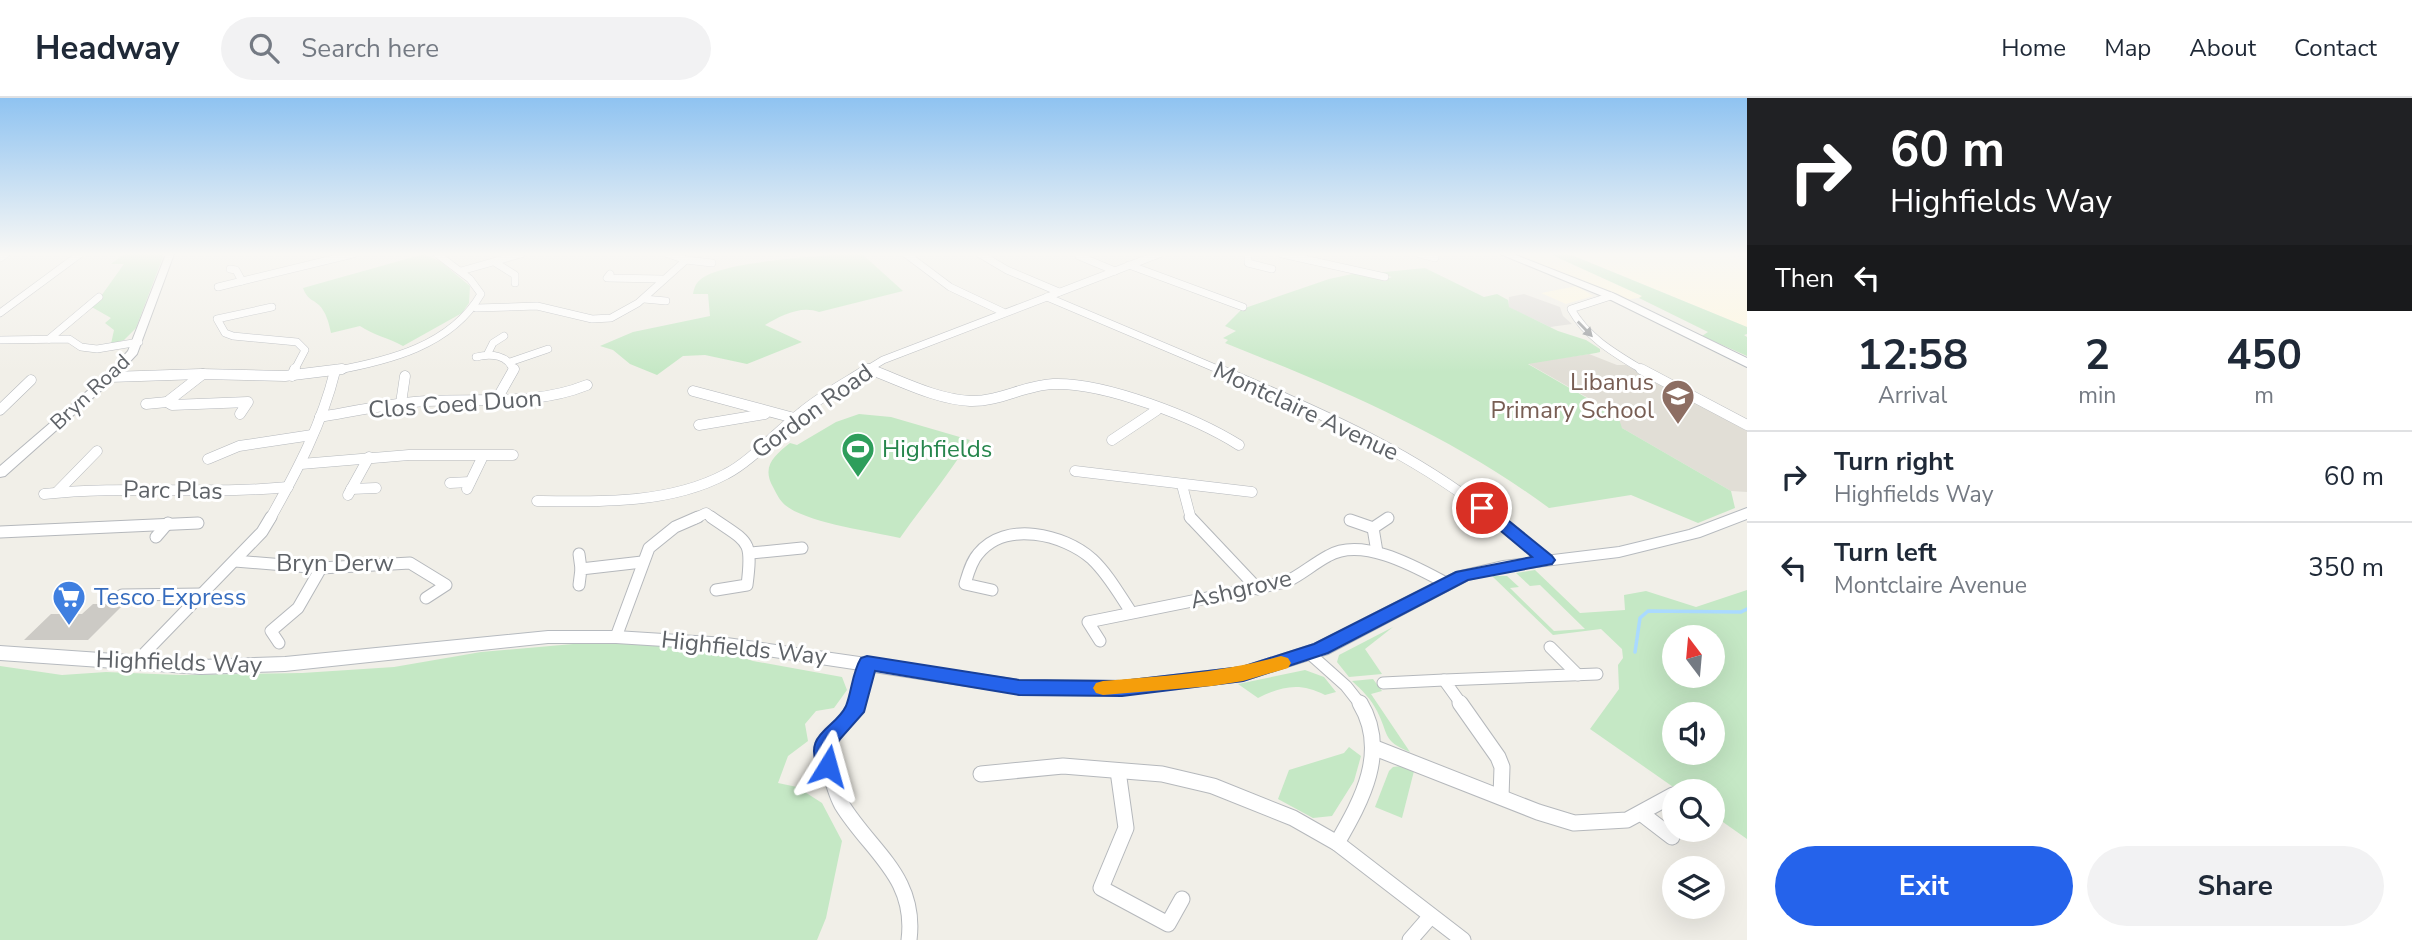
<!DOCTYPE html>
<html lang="en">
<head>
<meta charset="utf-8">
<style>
	:root { --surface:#fff; --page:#f2f2f3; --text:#1f2937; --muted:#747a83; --line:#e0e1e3; --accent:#2563eb }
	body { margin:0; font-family:"Nunito Sans",sans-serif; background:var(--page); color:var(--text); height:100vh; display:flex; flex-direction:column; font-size:26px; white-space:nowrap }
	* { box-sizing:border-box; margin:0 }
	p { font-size:23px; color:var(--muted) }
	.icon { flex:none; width:38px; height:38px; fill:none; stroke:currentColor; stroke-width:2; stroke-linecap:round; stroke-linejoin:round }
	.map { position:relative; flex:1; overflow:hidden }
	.panel { display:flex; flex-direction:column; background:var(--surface); width:665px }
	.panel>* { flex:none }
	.top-card { background:#202124; color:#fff; overflow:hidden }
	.needle { width:46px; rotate:344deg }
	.controls { position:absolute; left:1662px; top:527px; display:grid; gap:14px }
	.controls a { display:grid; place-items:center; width:63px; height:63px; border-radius:50%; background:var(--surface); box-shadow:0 7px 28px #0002; font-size:35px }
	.pin { position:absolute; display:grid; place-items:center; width:60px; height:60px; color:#fff; margin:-30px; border:4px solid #fff; border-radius:50%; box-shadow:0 2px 7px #0007 }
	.me { position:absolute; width:77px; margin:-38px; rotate:8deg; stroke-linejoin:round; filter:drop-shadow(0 0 5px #0008) }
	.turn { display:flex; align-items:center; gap:24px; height:147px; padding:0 28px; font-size:32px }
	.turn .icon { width:91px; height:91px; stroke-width:2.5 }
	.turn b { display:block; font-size:49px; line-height:60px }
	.then { display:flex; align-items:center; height:66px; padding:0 28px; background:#0003; gap:14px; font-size:26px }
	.eta { display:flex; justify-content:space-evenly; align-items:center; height:119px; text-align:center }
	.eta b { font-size:42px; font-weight:700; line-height:49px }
	.primary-button { display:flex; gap:14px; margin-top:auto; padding:14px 28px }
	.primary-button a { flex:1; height:80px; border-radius:42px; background:var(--accent); color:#fff; font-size:28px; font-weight:700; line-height:80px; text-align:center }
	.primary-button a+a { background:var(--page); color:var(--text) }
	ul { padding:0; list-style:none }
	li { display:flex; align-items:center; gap:21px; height:91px; padding:0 28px; border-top:2px solid var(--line) }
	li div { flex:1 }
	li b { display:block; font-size:26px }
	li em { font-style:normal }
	header { display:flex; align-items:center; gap:42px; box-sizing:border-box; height:98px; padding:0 35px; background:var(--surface); border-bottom:2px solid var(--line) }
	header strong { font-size:33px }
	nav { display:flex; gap:38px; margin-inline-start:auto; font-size:24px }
	.search { width:490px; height:63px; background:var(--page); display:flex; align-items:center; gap:18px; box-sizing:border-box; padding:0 24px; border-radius:38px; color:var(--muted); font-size:26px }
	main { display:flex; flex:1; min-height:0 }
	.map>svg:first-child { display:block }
	.commercial { fill:#fef7e0 }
	.industrial { fill:#e0deda }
	.education { fill:#e1ded6 }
	.green { fill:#c5e8c5; fill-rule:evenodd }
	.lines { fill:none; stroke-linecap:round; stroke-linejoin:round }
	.stream { stroke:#aadaff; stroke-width:3.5 }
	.building { fill:#cccac5 }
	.minor-far3-casing { stroke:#b5b8bc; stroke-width:8 }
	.minor-far2-casing { stroke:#b5b8bc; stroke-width:11 }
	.minor-far1-casing { stroke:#b5b8bc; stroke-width:13 }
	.minor-casing { stroke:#b5b8bc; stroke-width:17 }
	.tertiary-casing { stroke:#b5b8bc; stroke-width:2 }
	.secondary-casing { stroke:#b6babf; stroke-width:2 }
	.minor-far3 { stroke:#fff; stroke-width:7 }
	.minor-far2 { stroke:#fff; stroke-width:10 }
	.minor-far1 { stroke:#fff; stroke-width:11 }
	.minor { stroke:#fff; stroke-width:15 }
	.tertiary { fill:#fff; fill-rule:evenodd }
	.secondary { fill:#fff; fill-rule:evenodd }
	.oneway { fill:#979a9d }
	.route { fill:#2563eb; stroke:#184099; stroke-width:2 }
	.slow { fill:#f59e0b }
	.labels { text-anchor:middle; stroke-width:6; stroke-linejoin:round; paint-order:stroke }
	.far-street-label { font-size:21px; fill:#5f6368; stroke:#fff }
	.education-label { font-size:24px; fill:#785e54; stroke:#fff; text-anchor:end }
	.street-label { font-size:24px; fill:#5f6368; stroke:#fff }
	.leisure-label { font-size:24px; fill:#27864d; stroke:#fff; text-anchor:start }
	.shop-label { font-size:24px; fill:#366cbe; stroke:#fff; text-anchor:start }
</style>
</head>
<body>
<header>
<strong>Headway</strong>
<div class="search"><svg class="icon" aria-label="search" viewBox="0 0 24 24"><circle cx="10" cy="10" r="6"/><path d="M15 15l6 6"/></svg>Search here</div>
<nav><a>Home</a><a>Map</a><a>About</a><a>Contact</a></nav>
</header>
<main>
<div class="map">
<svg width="1747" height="842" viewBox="0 0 1747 842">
	<rect width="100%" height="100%" fill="#f1efe8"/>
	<g class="commercial">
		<path d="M1533,156H1550L1644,199L1625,202L1521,158Z"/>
		<path d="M1569,156H1726L1747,163V229Z"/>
		<path d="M1577,188L1593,198L1566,206L1541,195Z"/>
	</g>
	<path class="industrial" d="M1524,196L1560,209L1563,218L1572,226L1550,229L1508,209L1509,199Z"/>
	<path class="education" d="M1589,256L1617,267H1626L1747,333V394L1731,393L1622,330L1604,309L1527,265Z"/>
	<g class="green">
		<path d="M124,156H164L136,230L124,242L111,246L114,232L105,225L111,220L90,208L99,201L124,166H111Z"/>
		<path d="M424,156L441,164L470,188L469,205L462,215L403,248C389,240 373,237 360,228L331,235C329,225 326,214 319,207C312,201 307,201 303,190Z"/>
		<path d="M836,156H862L903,193L819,214C801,207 780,218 765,227L802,244L747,266L705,257L683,258L657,277L630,266L613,252L600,248L633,234L710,218L708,196H693C694,191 695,186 700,182C720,164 806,160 836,156Z"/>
		<path d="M1550,156H1569L1747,229V236L1744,237L1747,239V258L1702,238L1708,234L1639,200L1642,198Z"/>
		<path d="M1425,170L1484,199L1497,196L1508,202L1509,209L1558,233L1586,242L1600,251V254L1596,255L1528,266L1618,318L1622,330L1731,393L1735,410L1698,425L1631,397L1549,410C1450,337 1338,290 1225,245L1228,242L1223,240L1236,233L1225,228L1242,211L1329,181L1357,175L1383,182L1392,179L1375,175Z"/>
		<path d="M859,316L891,319L970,342C949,377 923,407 900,440C870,433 807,425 785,407C780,403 776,395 773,389C761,368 775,357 790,345L797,347L836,324Z"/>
		<path d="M1535,472L1580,515L1625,512L1624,497L1646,493L1696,509L1747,492V741L1713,717V693H1679L1590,631L1619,591L1618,567L1623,560L1622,551L1601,531L1553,537L1492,478H1507L1519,489L1510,490L1554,533L1585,531L1540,487L1530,488L1516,475ZM1675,539H1713V578H1675ZM1675,616H1713V654H1675Z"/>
		<path d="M1393,529L1365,551L1382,576L1349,579L1337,564L1339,557Z"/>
		<path d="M635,545L723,553L753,563L842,579L847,592L834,610L816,613L805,626L808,643L788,658L778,685L797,689L822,705L842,743L826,820L817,842H0V568L62,577L106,574L180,577L302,575L394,569L481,554L573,546Z"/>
		<path d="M1305,572L1324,579L1336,594L1325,597C1300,584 1282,588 1258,600L1238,586Z"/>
		<path d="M1373,581L1382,593L1371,596L1410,654C1382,643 1389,636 1377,613C1371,601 1362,592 1352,583Z"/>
		<path d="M1349,649L1361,658L1354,683L1332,718L1313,720L1278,701L1289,672L1344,655Z"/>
		<path d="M1401,668L1414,673L1402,720L1375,709L1389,673L1393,669Z"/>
	</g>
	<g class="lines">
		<path class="stream" d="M1635,554L1640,520L1648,513L1741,514L1747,511"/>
	</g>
	<path class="building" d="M93,506H124L88,542H24L51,516H82Z"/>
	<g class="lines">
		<defs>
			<g id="minor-far3">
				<path d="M668,156L686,162L712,165"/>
				<path d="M906,156L950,189L1003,214"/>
				<path d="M980,156L1007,172L1059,194"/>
				<path d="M1248,156V165L1272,171"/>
				<path d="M1282,156L1385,179"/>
				<path d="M1420,156L1435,160"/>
				<path d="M1079,158L1115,173"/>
				<path d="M0,160L6,156"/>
				<path d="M496,165L515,177V185"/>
				<path d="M1129,167L1243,209"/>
				<path d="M230,171L236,172L242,183"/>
				<path d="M461,173L521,156"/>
				<path d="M610,176L607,180L662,181"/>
				<path d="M218,189L353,156"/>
				<path d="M1611,198L1571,211C1587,240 1616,256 1644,273"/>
				<path d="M1047,199L1222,273"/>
				<path d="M644,201L666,203"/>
				<path d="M272,209L217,221L225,235L233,238L297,244L305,252L294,273"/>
				<path d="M476,210L537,208L592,221L611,220L638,205L686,162"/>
				<path d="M0,215L80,156"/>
				<path d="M49,241L99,199"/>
				<path d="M0,242L69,241L81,249L97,251L139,244"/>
				<path d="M488,255L493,245L504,238"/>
				<path d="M476,259C491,255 509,257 513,273"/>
				<path d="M510,264L548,251"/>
				<path d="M868,271L874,273"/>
				<path d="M333,273C388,263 451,248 481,196L470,181L437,156"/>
				<path d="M865,273L883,262L1159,156"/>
			</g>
			<g id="minor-far2">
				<path d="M869,271C902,283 935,301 970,303C999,304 1025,287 1053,286C1105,284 1196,320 1239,347"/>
				<path d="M1218,271C1315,313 1412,353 1495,421"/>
				<path d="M1641,271L1747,327"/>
				<path d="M203,276L167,304L172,307L248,304L240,316"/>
				<path d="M292,278L295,271"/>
				<path d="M110,279L201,276L285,278L342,271"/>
				<path d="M693,293L794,320"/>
				<path d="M497,301L514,271"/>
				<path d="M401,305L405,278"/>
				<path d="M146,306L167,304"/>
				<path d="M0,312L31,282"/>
				<path d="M320,319C355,313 391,305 427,303C482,300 535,308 587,287"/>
				<path d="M699,327L765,316"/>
				<path d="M1112,342L1157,312"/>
				<path d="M208,361L239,348L312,337"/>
				<path d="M301,366L409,357H513"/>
				<path d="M1075,373L1252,394"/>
				<path d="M450,385L470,384"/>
				<path d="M1182,387L1191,421"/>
				<path d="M351,391L376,390"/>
				<path d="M467,391L483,358"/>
				<path d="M57,394L97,353"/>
				<path d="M44,396C125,387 207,397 288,389"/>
				<path d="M348,397L369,359"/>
				<path d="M537,403C599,404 670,406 726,376C750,364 779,332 801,315C821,298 846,285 868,271"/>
				<path d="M270,421C297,373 322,326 335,273"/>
				<path d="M694,421L706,415L714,421"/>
			</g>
			<g id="minor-far1">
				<path d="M711,419C748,445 753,440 747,487L716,492"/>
				<path d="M1190,419L1258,491"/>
				<path d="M1493,419L1546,462"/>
				<path d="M1350,422L1373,430"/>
				<path d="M0,434L198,425"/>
				<path d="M156,439L168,425"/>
				<path d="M1377,454L1373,430L1388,420"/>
				<path d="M751,455L802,450"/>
				<path d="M579,456L581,471"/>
				<path d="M235,463L321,470L410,465L446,487L426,500"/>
				<path d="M579,487L581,471L642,464"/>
				<path d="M992,492L965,486C968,476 971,464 978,456C1005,422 1064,436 1092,461C1108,476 1119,496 1131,514"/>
				<path d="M122,497L203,496"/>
				<path d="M616,539L649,450L675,429L698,419"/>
				<path d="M1100,543L1088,524L1286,484C1301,477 1313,466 1328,458C1362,438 1416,469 1446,485"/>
				<path d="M279,545L271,533L298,510L321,470"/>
				<path d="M1550,549L1578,577"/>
				<path d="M1309,555L1346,588L1361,607"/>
				<path d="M135,565L262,434L271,419"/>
				<path d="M1383,585L1444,582"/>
				<path d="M856,607L867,565"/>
				<path d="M1462,607L1444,582L1597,576"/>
			</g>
			<g id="minor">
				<path d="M856,605C852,620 833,634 824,650C829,668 833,691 842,707C871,754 917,779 909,842"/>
				<path d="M1460,605L1498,659L1502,669L1501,699"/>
				<path d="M1375,650L1538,714L1574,725L1627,722L1673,697"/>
				<path d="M1118,673L1126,730L1101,790L1168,826L1182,801"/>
				<path d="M981,676L1063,668L1162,676L1213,688L1293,720L1337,745L1463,842"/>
				<path d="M1642,716L1672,739"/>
				<path d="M1337,745C1362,702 1389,653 1360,605"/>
				<path d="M1410,842L1430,819"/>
			</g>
			<path id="tertiary" d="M166,156H174L137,256L114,281L5,378L0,379V368L106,277L128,253Z"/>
			<g id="secondary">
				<path d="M1500,156H1513L1615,196L1747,260V269L1607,200Z"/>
				<path d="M1747,410V421L1700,439L1619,459L1503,473L1468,482L1328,556L1243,583L1122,597L1019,596L727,552L616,545H548L285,573L201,576L0,562V548L201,562L285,559L548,533H616L727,540L1019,582L1122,583L1242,569L1314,546L1456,474L1503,463L1619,449L1689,432Z"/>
			</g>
		</defs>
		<use href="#minor-far3" class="minor-far3-casing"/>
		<use href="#minor-far2" class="minor-far2-casing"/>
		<use href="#minor-far1" class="minor-far1-casing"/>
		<use href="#minor" class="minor-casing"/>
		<use href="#tertiary" class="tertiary-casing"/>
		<use href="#secondary" class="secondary-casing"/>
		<use href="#minor-far3" class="minor-far3"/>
		<use href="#minor-far2" class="minor-far2"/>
		<use href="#minor-far1" class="minor-far1"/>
		<use href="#minor" class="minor"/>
		<use href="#tertiary" class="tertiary"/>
		<use href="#secondary" class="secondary"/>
	</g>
	<defs><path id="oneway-solid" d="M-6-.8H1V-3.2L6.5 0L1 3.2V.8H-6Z" transform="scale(1.75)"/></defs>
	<use class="oneway" href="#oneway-solid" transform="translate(1585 231) rotate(46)"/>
	<linearGradient id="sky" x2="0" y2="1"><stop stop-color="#8fc3f1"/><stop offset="0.57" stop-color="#f9f8f5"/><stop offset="1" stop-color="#f9f8f5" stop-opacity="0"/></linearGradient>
	<rect width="1747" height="274" fill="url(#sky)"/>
	<path class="route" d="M1482,405L1488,406L1552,458L1555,462L1552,466L1468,482L1328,555L1243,583L1122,598L1019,597L875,573L864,614L840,641L835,650L839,668L835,674L828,676L820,674C800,635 835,632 846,608C852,593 852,575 861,560L867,558L1019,582L1122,583L1242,569L1314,546L1456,474L1532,459L1477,413L1474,410Z"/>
	<path class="slow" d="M1281,558L1288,560L1291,565L1288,570L1243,583L1212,588L1103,597L1096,595L1093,590L1096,585L1103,583C1163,578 1222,575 1281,558Z"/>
	<defs>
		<symbol id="school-pin" viewBox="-11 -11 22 30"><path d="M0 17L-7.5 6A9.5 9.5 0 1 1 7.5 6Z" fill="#8d6e63" stroke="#fff"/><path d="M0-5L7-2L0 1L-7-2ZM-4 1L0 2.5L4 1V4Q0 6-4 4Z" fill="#fff"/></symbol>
		<symbol id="stadium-pin" viewBox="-11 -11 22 30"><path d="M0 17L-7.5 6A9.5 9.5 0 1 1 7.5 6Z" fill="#2e9e5b" stroke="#fff"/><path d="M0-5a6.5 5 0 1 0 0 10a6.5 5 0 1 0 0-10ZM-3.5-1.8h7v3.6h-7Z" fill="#fff"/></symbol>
		<symbol id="supermarket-pin" viewBox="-11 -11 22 30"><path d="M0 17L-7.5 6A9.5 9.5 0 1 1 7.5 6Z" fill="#3f7fe0" stroke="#fff"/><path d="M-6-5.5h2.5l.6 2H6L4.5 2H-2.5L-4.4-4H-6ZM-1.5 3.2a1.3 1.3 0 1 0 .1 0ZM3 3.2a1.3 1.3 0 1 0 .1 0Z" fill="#fff"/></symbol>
	</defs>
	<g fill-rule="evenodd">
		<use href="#school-pin" x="1659" y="279" width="38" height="52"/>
		<use href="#stadium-pin" x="839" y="332" width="38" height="52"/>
		<use href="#supermarket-pin" x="50" y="480" width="38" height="52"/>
	</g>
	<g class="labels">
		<g class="far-street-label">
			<text transform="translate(90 294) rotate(-43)" y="7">Bryn Road</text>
		</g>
		<g class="education-label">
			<text x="1654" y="292">Libanus<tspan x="1654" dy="28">Primary School</tspan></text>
		</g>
		<g class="street-label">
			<text transform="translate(455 306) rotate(-4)" y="8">Clos Coed Duon</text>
			<text transform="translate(812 313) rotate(-36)" y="8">Gordon Road</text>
			<text transform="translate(1306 313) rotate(25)" y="8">Montclaire Avenue</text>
			<text transform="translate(173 392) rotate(1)" y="8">Parc Plas</text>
			<text x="335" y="473">Bryn Derw</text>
			<text transform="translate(1241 491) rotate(-13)" y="8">Ashgrove</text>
			<text transform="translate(744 550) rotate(6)" y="8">Highfields Way</text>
			<text transform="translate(179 564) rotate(2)" y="8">Highfields Way</text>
		</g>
		<g class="leisure-label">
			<text x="882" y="359">Highfields</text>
		</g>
		<g class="shop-label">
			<text x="94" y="507">Tesco Express</text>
		</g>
	</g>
</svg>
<div class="controls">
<a><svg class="needle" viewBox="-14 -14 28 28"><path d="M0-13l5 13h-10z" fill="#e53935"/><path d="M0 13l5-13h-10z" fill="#747a83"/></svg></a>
<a><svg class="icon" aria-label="sound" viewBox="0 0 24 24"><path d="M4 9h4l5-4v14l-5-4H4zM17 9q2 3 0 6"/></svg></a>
<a><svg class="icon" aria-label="search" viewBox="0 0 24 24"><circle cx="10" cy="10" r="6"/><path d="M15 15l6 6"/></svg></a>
<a><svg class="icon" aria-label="layers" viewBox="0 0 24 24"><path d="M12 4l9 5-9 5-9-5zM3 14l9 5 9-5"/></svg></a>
</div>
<div class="pin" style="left:1482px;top:410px;background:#d93025"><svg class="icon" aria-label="arrive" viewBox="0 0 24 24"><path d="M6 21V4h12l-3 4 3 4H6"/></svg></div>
<svg class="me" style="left:828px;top:668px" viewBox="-20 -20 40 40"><path d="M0-17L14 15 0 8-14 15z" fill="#2563eb" stroke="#fff" stroke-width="4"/></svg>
</div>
<section class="panel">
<div class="top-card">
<div class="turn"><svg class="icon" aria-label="right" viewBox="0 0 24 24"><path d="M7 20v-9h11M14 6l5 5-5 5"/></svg><div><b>60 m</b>Highfields Way</div></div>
<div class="then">Then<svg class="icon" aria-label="left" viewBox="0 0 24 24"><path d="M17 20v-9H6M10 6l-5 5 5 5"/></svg></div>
</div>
<div class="eta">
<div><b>12:58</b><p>Arrival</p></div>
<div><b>2</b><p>min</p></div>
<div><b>450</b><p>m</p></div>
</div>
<ul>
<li><svg class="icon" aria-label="right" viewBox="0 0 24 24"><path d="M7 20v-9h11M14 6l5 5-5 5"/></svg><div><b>Turn right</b><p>Highfields Way</p></div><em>60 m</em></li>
<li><svg class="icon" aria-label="left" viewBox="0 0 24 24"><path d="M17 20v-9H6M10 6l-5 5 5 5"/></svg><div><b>Turn left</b><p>Montclaire Avenue</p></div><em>350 m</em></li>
</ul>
<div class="primary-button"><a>Exit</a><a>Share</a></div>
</section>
</main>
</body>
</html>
